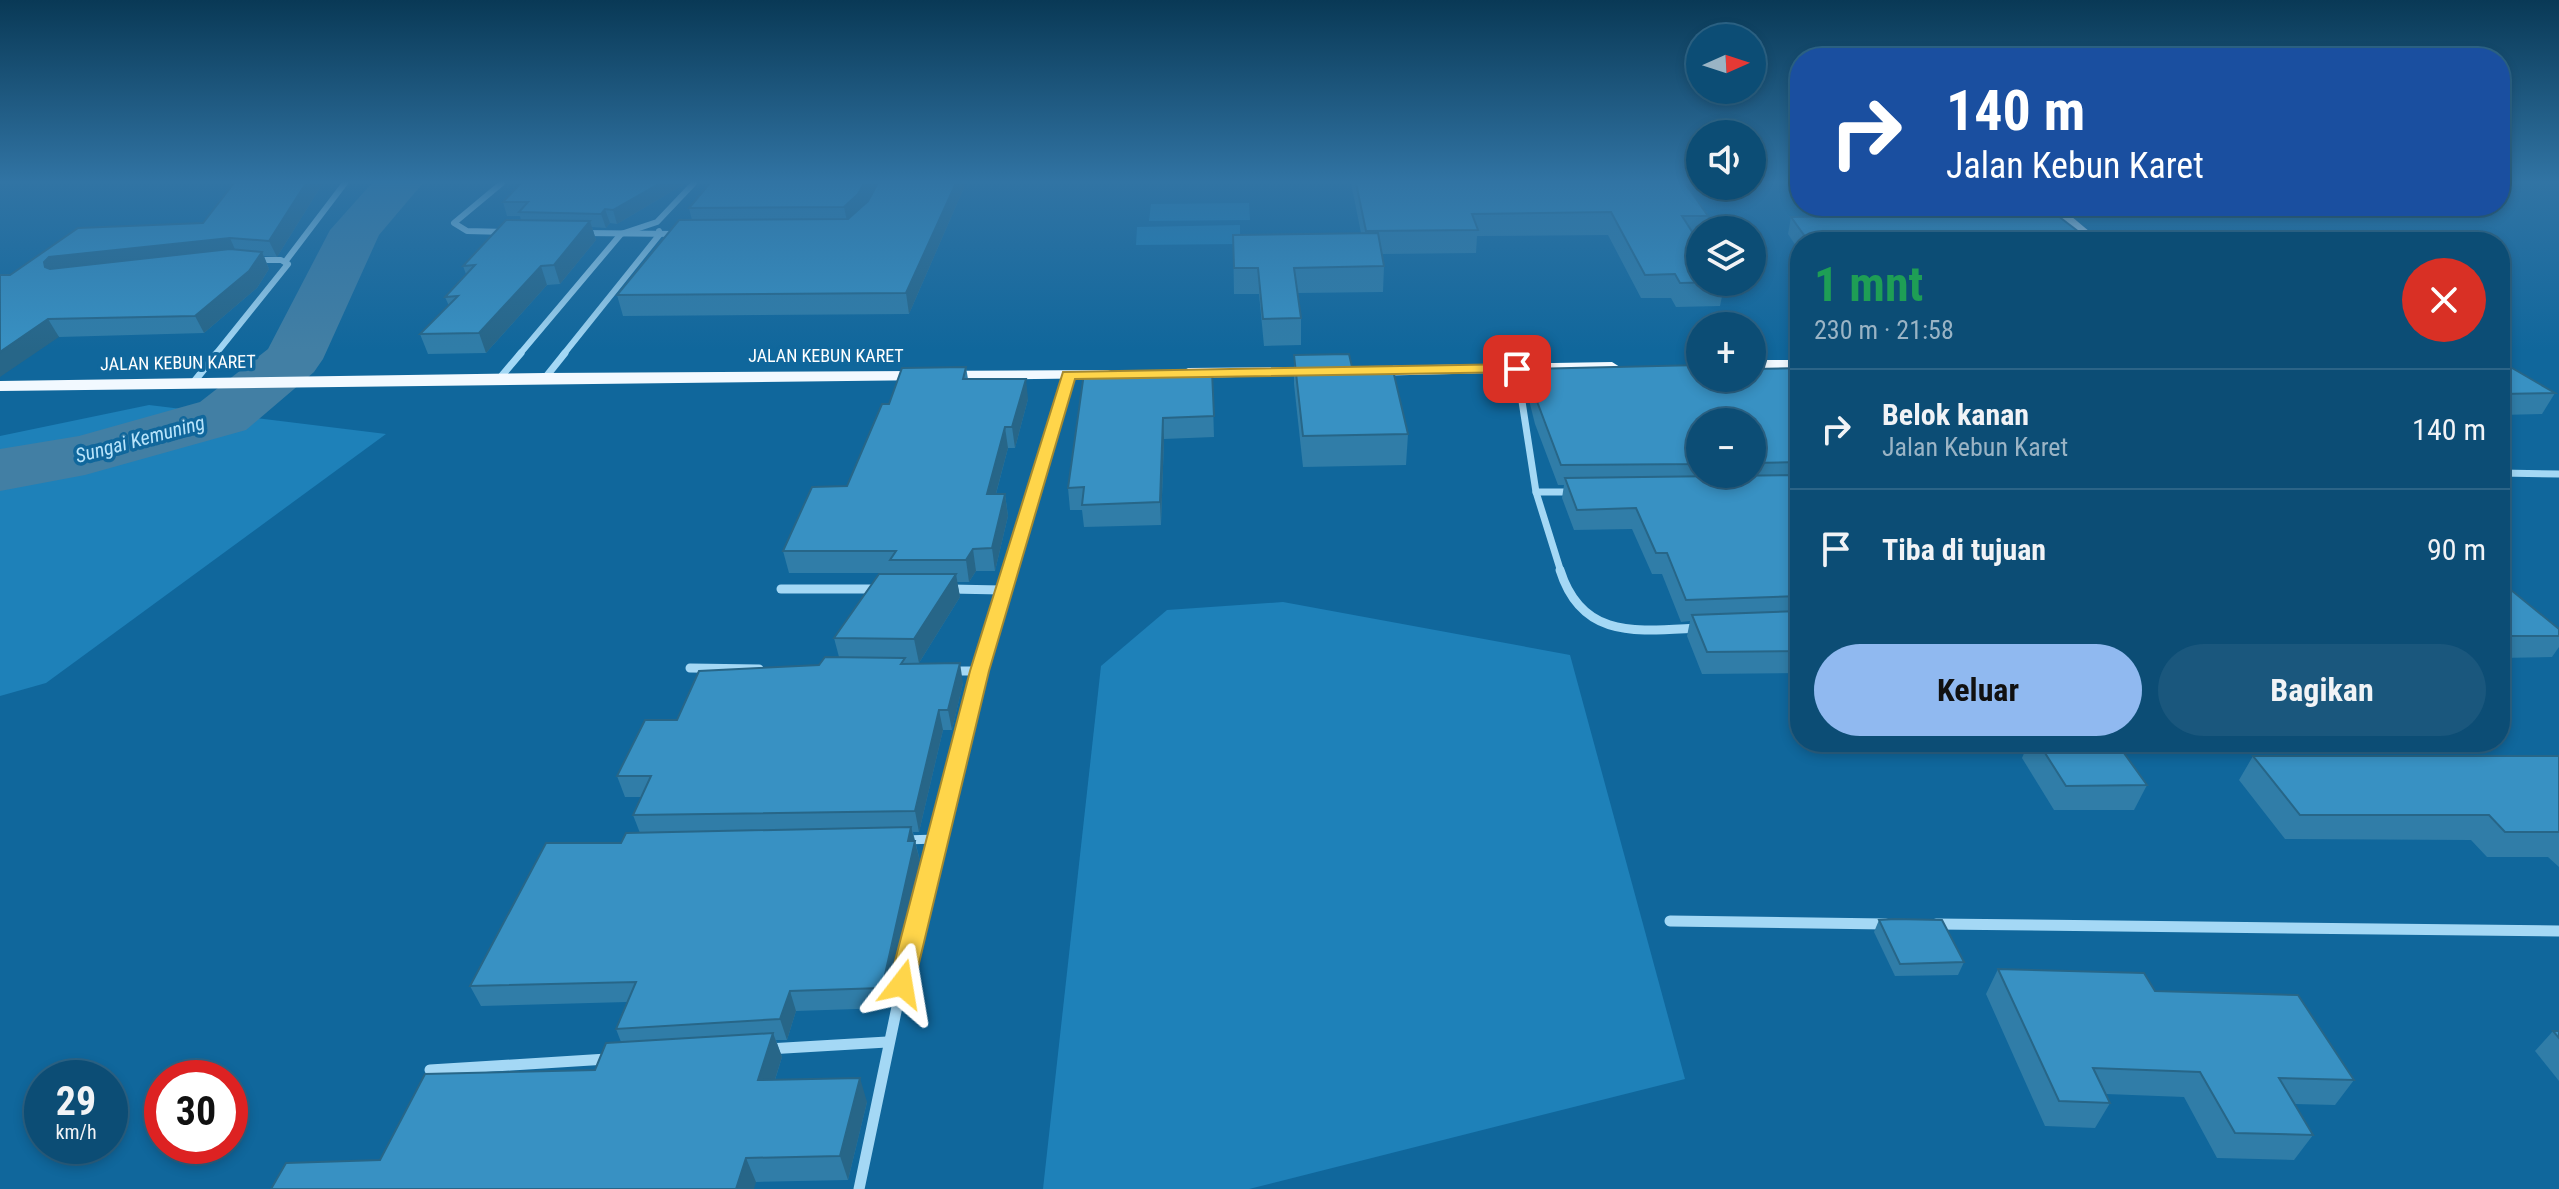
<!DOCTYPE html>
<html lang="id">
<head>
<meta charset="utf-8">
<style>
	:root { --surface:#0c4d75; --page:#1a577d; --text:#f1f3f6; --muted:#9ab4c5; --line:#2c6487; --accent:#90b9f0 }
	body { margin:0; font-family:"Roboto Condensed",sans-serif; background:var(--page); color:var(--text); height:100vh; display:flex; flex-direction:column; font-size:30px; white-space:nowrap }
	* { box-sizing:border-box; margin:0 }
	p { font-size:26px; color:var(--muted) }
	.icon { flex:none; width:44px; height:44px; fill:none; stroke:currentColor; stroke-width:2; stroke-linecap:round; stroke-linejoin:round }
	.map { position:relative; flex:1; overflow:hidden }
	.details { position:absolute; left:1790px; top:232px; width:720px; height:520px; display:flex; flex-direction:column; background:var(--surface); border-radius:32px; box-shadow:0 4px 12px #0003,0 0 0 2px var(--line) }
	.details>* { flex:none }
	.top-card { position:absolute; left:1790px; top:48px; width:720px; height:168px; border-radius:32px; box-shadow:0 4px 12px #0003,0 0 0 2px var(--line); background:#1a4fa0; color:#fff; overflow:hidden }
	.needle { width:52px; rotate:87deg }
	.tools { position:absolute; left:1686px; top:24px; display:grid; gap:16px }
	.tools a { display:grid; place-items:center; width:80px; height:80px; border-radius:50%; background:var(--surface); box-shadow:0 4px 12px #0003,0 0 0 2px var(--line); font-size:40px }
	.speed { position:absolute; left:24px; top:1060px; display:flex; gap:16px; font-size:40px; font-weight:700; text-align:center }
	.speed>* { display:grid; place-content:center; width:104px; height:104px; border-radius:50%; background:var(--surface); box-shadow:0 4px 12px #0003,0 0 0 2px var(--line); line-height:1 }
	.speed small { font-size:20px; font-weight:400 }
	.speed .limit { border:12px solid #d22; background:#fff; color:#111 }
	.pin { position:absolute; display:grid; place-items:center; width:68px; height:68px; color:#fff; margin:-34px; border-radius:16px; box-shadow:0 4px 12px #0006 }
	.me { position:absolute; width:88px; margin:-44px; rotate:14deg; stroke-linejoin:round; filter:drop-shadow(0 0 6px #0008) }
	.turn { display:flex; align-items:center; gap:28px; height:168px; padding:0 24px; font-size:36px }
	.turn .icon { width:104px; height:104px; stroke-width:2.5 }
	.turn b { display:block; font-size:56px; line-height:68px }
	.round { display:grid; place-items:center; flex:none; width:84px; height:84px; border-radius:42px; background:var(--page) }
	.headline { display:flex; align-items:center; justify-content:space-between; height:136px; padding:0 24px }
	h1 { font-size:48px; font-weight:700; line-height:60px; color:#1e9e55 }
	.button { display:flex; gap:16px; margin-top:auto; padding:16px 24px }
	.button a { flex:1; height:92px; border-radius:48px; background:var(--accent); color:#111; font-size:32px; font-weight:700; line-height:92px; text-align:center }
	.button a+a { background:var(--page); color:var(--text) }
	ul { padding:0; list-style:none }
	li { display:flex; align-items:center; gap:24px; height:120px; padding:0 24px; border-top:2px solid var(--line) }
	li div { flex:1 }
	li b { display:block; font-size:30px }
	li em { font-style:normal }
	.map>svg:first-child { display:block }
	.green { fill:#1e81b9 }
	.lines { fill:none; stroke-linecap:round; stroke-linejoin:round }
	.river { fill:#427fa4; fill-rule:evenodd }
	.street-far3 { stroke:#a4d8f5; stroke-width:6 }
	.street-far2 { stroke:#a4d8f5; stroke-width:7 }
	.street-far1 { stroke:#a4d8f5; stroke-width:9 }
	.street { stroke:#a4d8f5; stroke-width:11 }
	.primary { fill:#f2f9ff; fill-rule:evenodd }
	.wall { fill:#307da8; fill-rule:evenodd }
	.shaded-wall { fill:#276688 }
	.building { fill:#3891c3; stroke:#276688; stroke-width:2 }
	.route { fill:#ffd54a; stroke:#a68a30; stroke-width:2 }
	.labels { text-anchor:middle; stroke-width:7; stroke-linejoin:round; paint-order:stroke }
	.far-street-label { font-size:18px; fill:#fff; stroke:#10679c }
	.far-water-label { font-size:20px; font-style:italic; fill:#b8e4fb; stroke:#10679c }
</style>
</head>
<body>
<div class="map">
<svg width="2559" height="1189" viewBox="0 0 2559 1189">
	<rect width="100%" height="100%" fill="#10679c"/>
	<g class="green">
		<path d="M1249,203L1250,220L1149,221L1151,204Z"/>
		<path d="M1240,225V244L1136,245L1137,227Z"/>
		<path d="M149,405L386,434L46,683L0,696V436Z"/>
		<path d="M1283,602L1570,655L1685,1079L1249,1189H1043L1101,666L1167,610Z"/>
	</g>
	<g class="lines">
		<path class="river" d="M372,183H423L379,235L323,359L314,372L246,430L85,475L0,491V449L79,436L200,402L268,349L330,230Z"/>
		<g class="street-far3">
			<path d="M502,183L454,223L467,231L506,232"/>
			<path d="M584,233L678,234"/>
			<path d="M285,262L345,183"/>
			<path d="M215,355L288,264L281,260H258"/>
			<path d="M519,355L621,234L657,222L694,183"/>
			<path d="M563,355L660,234L659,231"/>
		</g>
		<g class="street-far2">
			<path d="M1517,369L1536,492L1561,572"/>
			<path d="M545,378L565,353"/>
			<path d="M499,379L521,353"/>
			<path d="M193,383L217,353"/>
			<path d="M2500,473L2559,474"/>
			<path d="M1536,492H1571"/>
			<path d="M1010,572L1069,375"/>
		</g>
		<g class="street-far1">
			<path d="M1560,570C1582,640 1637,631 1699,628"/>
			<path d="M781,589H876"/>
			<path d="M950,589L1002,590"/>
			<path d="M690,668L759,669"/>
			<path d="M952,671H979"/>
			<path d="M903,840L938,839"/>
			<path d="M936,845L1011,570"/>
		</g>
		<g class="street">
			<path d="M1670,921L1886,924"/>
			<path d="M1936,924L2559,931"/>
			<path d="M768,1049L887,1042"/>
			<path d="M430,1070L607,1059"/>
			<path d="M859,1189L902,983L937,843"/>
		</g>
		<g class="primary">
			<path d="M2045,206H2059L2102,242H2087Z"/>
			<rect x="1752" y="360" width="48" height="10"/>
			<path d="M1612,362L1620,367L1618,370L1368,376L1360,371L1368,366Z"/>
			<path d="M1320,367L1328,372L1326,375L1188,378L1180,373L1188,368Z"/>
			<path d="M1108,370L1114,372V378L0,391V381L545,373Z"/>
		</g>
	</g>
	<g class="wall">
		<path d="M323,183L277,257L264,256L269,269L257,288L204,333L59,337L10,275L203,223Z"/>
		<path d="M686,183L617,224L610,223L606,228L592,227L596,240L560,284L547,285L486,353L428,354L420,334L449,306L445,297L466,274L463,266L521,220L520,216H507L503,202Z"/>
		<path d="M966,183L909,314L623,316L617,295L692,220L689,208Z"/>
		<path d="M1351,183H1685L1708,216L1705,230H1700V239H1697L1725,282L1720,306L1676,307L1671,298H1641L1608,235L1477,236L1476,253L1382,254L1384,266L1383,292L1298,293L1301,318V345L1264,346L1259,294H1234L1233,235L1361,233Z"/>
		<path d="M1948,206H2045L2092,242H1800V252L1788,234L1791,217L1945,215Z"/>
		<path d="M1294,355L1408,434L1406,465L1303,467L1294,384Z"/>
		<path d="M2500,361L2555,393L2542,414L2500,415Z"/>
		<path d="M966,367L968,379L1028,399L1015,448H1008L996,494H1005L1008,516L995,571H976L969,582H957L960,597L919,663H906L907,664L963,683L952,730H943L919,832H913L920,861L887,1008L796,1011L787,1040H776L782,1057L775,1080L867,1102L848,1180L756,1182L380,1160L595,1070L621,1042L616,1029L627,1002L481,1006L470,986L621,843L640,833L633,815L641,797H625L617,776L677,720L839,657L834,638L893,573H789L783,551L847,486L889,404Z"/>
		<path d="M1800,368V673L1702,674L1687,636L1690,621L1681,622L1662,574H1652L1632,529L1574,530L1562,498L1564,485H1558L1535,424L1526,388L1529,369L1700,378ZM1700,422H1752V474H1700Z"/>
		<path d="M1212,371L1214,437L1164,439L1161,525L1084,527L1082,510H1070L1068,488Z"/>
		<path d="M2500,581L2559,629V647L2552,657L2500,658Z"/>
		<path d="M2029,742H2116L2147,785L2134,810H2054L2022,758Z"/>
		<path d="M2253,756H2559V867L2548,857H2487L2471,840L2285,839L2239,780Z"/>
		<path d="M1879,920L1964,962L1958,975L1895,976L1874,932Z"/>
		<path d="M1998,969L2155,991L2354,1080L2335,1105L2294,1104L2313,1135L2294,1160L2217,1158L2184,1097L2106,1094L2110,1103L2095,1128L2045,1126L1986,994Z"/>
		<path d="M2553,1031H2559V1081L2535,1051Z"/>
	</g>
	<g class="shaded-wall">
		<path d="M306,183H323L277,257L269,241Z"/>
		<path d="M660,183H686L617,224L613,210Z"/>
		<path d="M864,183H879L861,212L848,226L844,207Z"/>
		<path d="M956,183H966L909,314L906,293Z"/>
		<path d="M605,209L610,223L606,228L601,214Z"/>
		<path d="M590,221L596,240L560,284L554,265Z"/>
		<path d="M230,238L237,254L58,274L45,267L44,262L49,257Z"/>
		<path d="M262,252L269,269L257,288L204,333L195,316Z"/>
		<path d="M541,266L547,285L486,353L479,333Z"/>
		<path d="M48,319L59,337L0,377V352Z"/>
		<path d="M1026,379L1028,399L1015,448L1012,427Z"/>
		<path d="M1163,418L1164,439L1161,525L1160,502Z"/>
		<path d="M1005,427L1008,448L990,516L987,494Z"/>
		<path d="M1005,494L1008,516L995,571L992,548Z"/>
		<path d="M973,549L976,571L969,582L966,560Z"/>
		<path d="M956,574L960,597L919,663L914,639Z"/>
		<path d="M960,663L963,683L952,730L948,710Z"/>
		<path d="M939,710L943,730L919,832L915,811Z"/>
		<path d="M911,827L920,861L887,1008L882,988Z"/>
		<path d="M790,991L796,1011L787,1040L780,1019Z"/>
		<path d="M773,1033L782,1057L767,1105L758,1080Z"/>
		<path d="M860,1078L867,1102L848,1180L840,1156Z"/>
		<path d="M746,1158L756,1182L754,1189H736Z"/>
	</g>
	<g class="building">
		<path d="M234,183H306L269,241L230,238L49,257L44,262L45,267L50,269L230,249L262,252L249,271L195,316L48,319L0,352V275H10L78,228L203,223Z"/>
		<path d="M521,183H660L613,210L605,209L601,214L519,212L528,202H503Z"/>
		<path d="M710,183H864L858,194L844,207L689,208Z"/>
		<path d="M878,183H956L906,293L617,295L679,220L848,219L868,201Z"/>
		<path d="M1356,183H1685L1708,216H1682L1700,244V282H1725L1680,283L1675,274L1645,275L1611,212L1472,214L1478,230L1366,231Z"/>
		<path d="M1954,206H2045L2092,242H1809L1791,217L1964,214Z"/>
		<path d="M506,220L590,221L554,265L541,266L479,333L420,334L458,296L445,297L475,265L463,266Z"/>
		<path d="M1378,233L1384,266L1294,268L1301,318L1263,319L1258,268H1234L1233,235Z"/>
		<path d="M1349,354L1352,367L1392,366L1408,434L1303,436L1294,355Z"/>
		<path d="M2500,361L2555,393L2500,394Z"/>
		<path d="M1700,365V378H1752V369L1800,368V462L1752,463V422H1700V464L1561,465L1538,404L1529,369Z"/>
		<path d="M966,367L963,379H1026L1012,427H1005L987,494H1005L992,548L973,549L966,560H890L896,551H783L812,487L847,486L882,404H889L902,368Z"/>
		<path d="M1212,371L1214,416L1163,418L1160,502L1082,505L1084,487L1068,488L1084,373Z"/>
		<path d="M1800,475V596L1686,600L1667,553H1656L1636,508L1577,510L1565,478Z"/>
		<path d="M879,574H956L914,639L834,638Z"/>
		<path d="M2500,581L2559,629V636H2500Z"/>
		<path d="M1800,611V651L1707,652L1692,615Z"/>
		<path d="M825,657L905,658L901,664L960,663L948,710H939L915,811L633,815L651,776H617L645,720H677L699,671L819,665Z"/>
		<path d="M2038,742H2116L2147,785L2066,786Z"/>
		<path d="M2253,756H2559V832H2505L2489,815H2300Z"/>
		<path d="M911,827L908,841H915L882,988L790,991L780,1019L616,1029L636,982L470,986L546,843H621L626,833Z"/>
		<path d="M1895,919L1942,920L1964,962L1900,964L1879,920Z"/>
		<path d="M1998,969L2144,973L2155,991L2298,995L2354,1080L2279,1078L2313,1135L2235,1133L2200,1072L2093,1068L2110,1103L2059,1101Z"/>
		<path d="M2553,1031H2559V1038Z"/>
		<path d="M773,1033L758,1080L860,1078L840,1156L746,1158L736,1189H271L286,1163L380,1160L425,1074L595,1070L606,1043Z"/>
	</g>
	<linearGradient id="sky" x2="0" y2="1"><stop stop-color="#093956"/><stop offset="0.52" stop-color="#3174a4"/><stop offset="1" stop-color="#3174a4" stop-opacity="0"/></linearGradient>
	<rect width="2559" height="350" fill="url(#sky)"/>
	<path class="route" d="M1517,364L1522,366V372L1075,379L989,671L914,984L911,991L902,994L893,991L889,984L970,671L1063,372Z"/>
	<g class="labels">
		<g class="far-street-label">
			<text x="826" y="362">JALAN KEBUN KARET</text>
			<text transform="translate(178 363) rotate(-1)" y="6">JALAN KEBUN KARET</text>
		</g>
		<g class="far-water-label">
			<text transform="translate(140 439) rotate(-15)" y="7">Sungai Kemuning</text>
		</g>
	</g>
</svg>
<div class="tools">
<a><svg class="needle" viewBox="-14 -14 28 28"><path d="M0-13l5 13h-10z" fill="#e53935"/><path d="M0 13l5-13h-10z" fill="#9ab4c5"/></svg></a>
<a><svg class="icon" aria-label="sound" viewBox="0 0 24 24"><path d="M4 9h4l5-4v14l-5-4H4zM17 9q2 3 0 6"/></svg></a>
<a><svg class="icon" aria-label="layers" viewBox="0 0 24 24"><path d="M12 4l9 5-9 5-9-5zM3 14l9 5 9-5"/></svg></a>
<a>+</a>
<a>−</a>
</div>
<div class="speed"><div>29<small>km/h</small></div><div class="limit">30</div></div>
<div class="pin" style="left:1517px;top:369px;background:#d93025"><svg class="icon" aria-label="arrive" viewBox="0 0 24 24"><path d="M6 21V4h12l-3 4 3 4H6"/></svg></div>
<svg class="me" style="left:902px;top:984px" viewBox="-20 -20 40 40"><path d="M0-17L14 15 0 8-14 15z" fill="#ffd54a" stroke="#fff" stroke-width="4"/></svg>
<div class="top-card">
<div class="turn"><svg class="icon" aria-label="right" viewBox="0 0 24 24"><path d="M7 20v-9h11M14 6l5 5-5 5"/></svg><div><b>140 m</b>Jalan Kebun Karet</div></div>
</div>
<section class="details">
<div class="headline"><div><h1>1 mnt</h1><p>230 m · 21:58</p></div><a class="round" style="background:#d93025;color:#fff"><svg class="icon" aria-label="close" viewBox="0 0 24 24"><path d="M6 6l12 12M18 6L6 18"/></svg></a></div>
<ul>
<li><svg class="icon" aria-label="right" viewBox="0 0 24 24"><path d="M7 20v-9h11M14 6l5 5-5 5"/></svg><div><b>Belok kanan</b><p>Jalan Kebun Karet</p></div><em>140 m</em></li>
<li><svg class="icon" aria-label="arrive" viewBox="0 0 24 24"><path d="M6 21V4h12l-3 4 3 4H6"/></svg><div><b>Tiba di tujuan</b></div><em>90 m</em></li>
</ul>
<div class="button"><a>Keluar</a><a>Bagikan</a></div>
</section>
</div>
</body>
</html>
